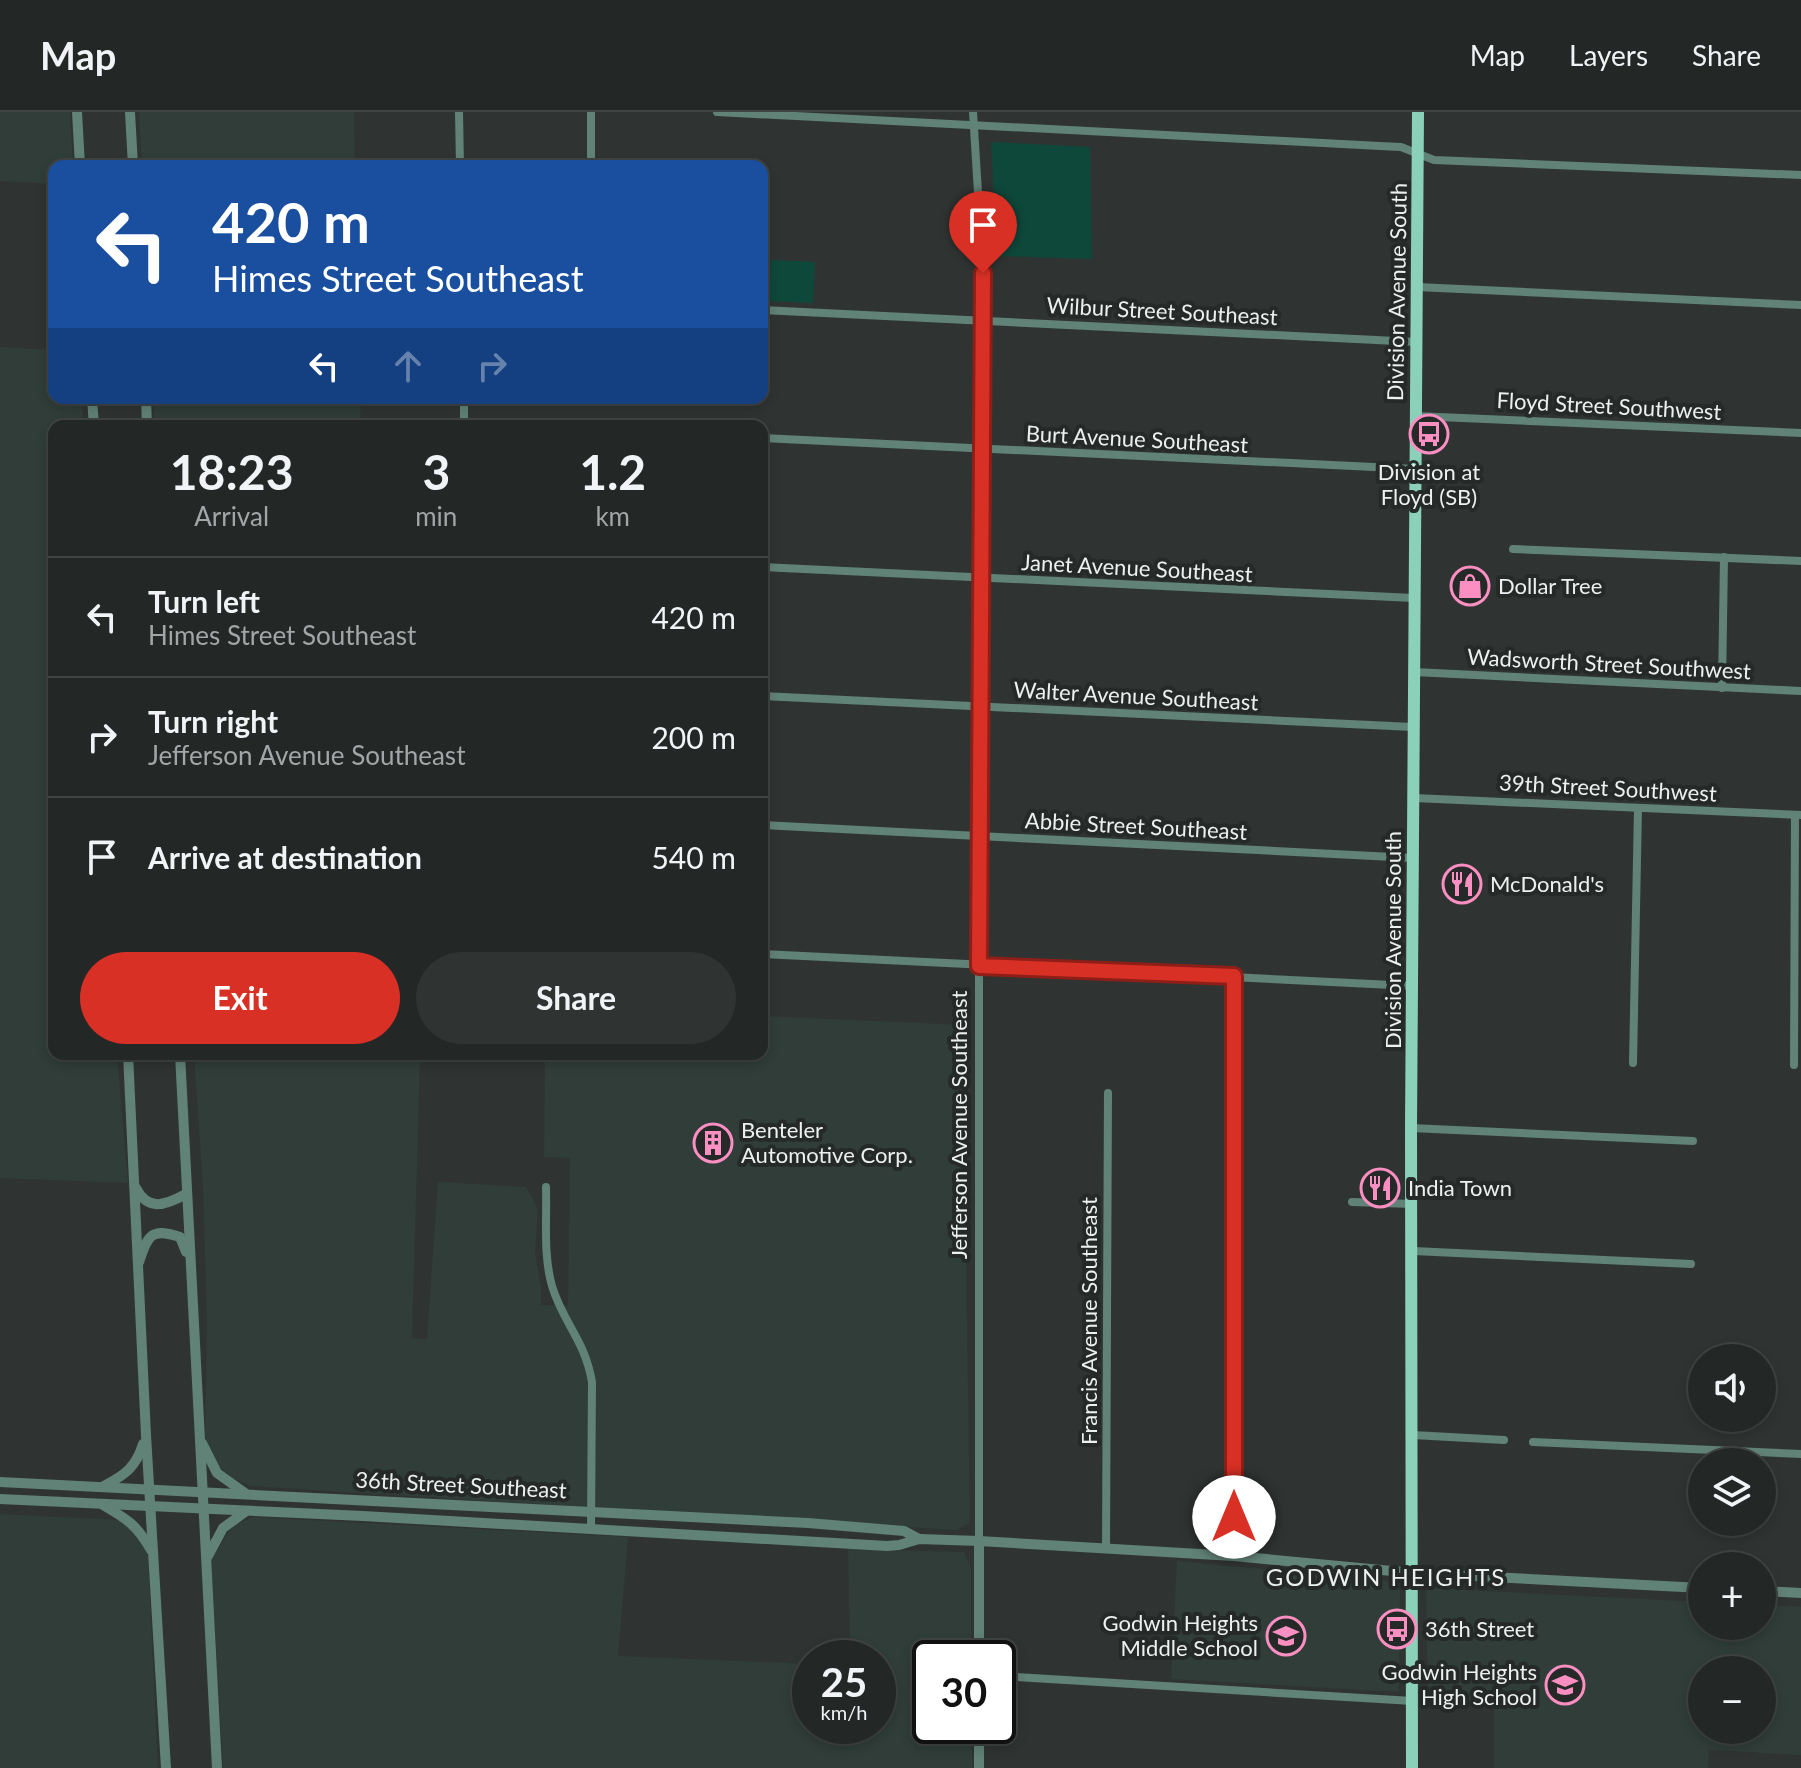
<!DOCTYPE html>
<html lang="en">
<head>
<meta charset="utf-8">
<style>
	:root { --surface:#232726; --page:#2f3332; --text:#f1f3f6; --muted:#a3a5a7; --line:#404443; --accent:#d93025 }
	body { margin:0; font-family:Lato,sans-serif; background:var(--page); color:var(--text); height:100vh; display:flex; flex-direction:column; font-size:30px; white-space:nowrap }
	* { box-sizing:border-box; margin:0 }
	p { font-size:26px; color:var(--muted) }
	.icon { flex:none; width:44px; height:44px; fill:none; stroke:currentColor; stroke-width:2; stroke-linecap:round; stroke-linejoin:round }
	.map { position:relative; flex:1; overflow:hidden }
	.drawer { position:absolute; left:48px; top:308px; width:720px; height:640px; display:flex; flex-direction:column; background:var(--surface); border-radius:16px; box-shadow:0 4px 12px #0003,0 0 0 2px var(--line) }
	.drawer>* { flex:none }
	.guide { position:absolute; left:48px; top:48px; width:720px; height:244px; border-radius:16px; box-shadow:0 4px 12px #0003,0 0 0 2px var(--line); background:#1a4fa0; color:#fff; overflow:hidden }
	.fabs { position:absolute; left:1688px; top:1232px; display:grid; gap:16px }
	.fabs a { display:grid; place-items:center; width:88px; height:88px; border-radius:50%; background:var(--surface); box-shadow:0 4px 12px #0003,0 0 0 2px var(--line); font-size:40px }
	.speed { position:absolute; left:792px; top:1528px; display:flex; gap:16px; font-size:40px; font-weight:700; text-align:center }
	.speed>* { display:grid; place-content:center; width:104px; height:104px; border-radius:50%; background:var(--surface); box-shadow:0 4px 12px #0003,0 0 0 2px var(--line); line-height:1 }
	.speed small { font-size:20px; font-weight:400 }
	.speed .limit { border:4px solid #111; border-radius:12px; background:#fff; color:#111 }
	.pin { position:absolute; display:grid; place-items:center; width:68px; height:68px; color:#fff; margin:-82px -34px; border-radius:50% 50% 50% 0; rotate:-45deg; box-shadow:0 0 8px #0007 }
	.pin .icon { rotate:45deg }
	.me { position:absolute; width:88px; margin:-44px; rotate:0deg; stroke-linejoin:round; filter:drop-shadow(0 0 6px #0008) }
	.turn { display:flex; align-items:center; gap:28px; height:168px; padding:0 32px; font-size:36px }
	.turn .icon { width:104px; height:104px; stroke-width:2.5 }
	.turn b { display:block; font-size:56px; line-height:68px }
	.lanes { display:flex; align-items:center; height:76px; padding:0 32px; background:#0003; justify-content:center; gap:40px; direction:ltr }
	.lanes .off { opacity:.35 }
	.eta { display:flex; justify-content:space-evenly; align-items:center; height:136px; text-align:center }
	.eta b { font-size:48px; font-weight:700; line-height:56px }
	.button { display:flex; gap:16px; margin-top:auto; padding:16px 32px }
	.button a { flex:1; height:92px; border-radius:48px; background:var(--accent); color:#fff; font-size:32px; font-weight:700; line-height:92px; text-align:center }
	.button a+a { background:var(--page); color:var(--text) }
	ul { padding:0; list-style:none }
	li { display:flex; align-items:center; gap:24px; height:120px; padding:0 32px; border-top:2px solid var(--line) }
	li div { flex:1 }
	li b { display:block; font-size:30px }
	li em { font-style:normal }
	header { display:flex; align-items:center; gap:48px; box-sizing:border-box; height:112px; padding:0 40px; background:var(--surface); border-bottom:2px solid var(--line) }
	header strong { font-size:38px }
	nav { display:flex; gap:44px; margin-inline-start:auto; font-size:28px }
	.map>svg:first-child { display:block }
	.built { fill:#303d38; fill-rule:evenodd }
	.green { fill:#0e483a }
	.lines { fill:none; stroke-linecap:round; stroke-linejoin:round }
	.minor { stroke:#618277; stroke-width:8 }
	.tertiary { stroke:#618277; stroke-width:10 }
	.primary { stroke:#8bd1ba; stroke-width:12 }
	.route-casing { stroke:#8d1f18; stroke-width:20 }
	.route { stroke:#d93025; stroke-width:14 }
	.labels { text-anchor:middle; stroke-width:8; stroke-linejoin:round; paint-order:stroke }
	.street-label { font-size:22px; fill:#ecf0ef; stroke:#252a28 }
	.poi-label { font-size:22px; fill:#ecf0ef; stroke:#252a28; text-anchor:start }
	.neighbourhood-label { font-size:24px; letter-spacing:2px; fill:#ecf0ef; stroke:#252a28 }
</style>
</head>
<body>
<header>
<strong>Map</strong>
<nav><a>Map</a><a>Layers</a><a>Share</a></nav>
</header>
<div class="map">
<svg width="1801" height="1656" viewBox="0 0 1801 1656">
	<rect width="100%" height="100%" fill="#2f3432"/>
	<g class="built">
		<path d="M0,0H70L73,54H54V72L0,69Z"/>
		<path d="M139,0H354L355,54H142Z"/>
		<path d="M0,235L54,238V286H82L83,314H54V942H117L128,1071L0,1066Z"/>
		<path d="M153,286H360L361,314H155Z"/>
		<path d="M762,904L965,913L964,1012L970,1411L956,1418L250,1374L233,1366L216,1352L205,1324L207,1210L203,1075L194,942H420L412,1226L427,1227L438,1070L526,1075L538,1097L535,1142L541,1174V1193L568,1194L570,1046L544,1045L545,942H762Z"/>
		<path d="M0,1402L118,1408L133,1416L148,1443L158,1656H0Z"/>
		<path d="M253,1405L628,1425L618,1544L810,1552V1614H878V1546H850L848,1437L964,1440L971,1456V1546H930V1614H972V1656H223L211,1448L232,1414Z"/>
		<path d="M1177,1449L1390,1469L1397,1473L1400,1481L1399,1580L1171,1567Z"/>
		<path d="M1426,1476L1702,1490V1514H1762V1493L1801,1495V1643L1709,1638L1708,1656H1494V1592L1428,1589ZM1762,1558V1618H1702V1558Z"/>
	</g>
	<g class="green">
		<path d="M991,30L1090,35L1092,147L997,144Z"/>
		<path d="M771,148L815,150L813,191L769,189Z"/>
	</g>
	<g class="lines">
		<g class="minor">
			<path d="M459,0L460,54"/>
			<path d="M717,0L1380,34L1401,35L1434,48L1801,63"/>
			<path d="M973,0L983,161L984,220L979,595V1429"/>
			<path d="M591,54V0"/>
			<path d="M1417,175L1801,193"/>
			<path d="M762,198L1416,230"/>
			<path d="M1416,304L1801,321"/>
			<path d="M464,312L517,314"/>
			<path d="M464,313V286"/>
			<path d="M762,326L1415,357"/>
			<path d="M1513,437L1801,449"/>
			<path d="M762,455L1414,486"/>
			<path d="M1414,560L1801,579"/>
			<path d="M1722,576L1724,445"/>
			<path d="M762,584L1413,615"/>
			<path d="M1414,686L1801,703"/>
			<path d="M762,713L1413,746"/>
			<path d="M762,842L1412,874"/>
			<path d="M1234,864V1444"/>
			<path d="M1633,951L1638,696"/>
			<path d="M1794,953L1795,703"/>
			<path d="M1411,1016L1693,1029"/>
			<path d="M546,1075C547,1107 543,1142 552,1174C563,1211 585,1228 592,1270L591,1417"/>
			<path d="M1352,1090L1412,1092"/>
			<path d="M1413,1139L1691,1152"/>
			<path d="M1413,1323L1504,1328"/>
			<path d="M1533,1330L1801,1342"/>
			<path d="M1106,1437L1108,981"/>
			<path d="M998,1564L1413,1589"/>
		</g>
		<g class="tertiary">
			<path d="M77,0L80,54"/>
			<path d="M130,0L133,54"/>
			<path d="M92,286L94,314"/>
			<path d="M146,286L147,314"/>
			<path d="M128,942L146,1323L166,1656"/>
			<path d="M180,942L217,1656"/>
			<path d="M136,1076C148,1100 166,1093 186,1082"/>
			<path d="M139,1150C148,1124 150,1115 180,1125L186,1140"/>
			<path d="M202,1331L217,1361L245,1381"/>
			<path d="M0,1370L808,1411L904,1419L919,1427"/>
			<path d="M104,1374C125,1363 136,1355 143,1332"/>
			<path d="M0,1387L363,1404L887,1434L899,1433L919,1427L979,1429L1234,1444L1413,1461L1702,1476"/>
			<path d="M103,1393C127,1407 137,1413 151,1438"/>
			<path d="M979,1429V1546"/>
			<path d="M208,1444L223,1416L245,1400"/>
			<path d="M1762,1479L1801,1481"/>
			<path d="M979,1656V1614"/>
		</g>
		<path class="primary" d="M1412,1656L1411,1016L1418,0"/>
	</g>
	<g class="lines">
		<defs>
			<path id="route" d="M983,161L979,854L1234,864V1405"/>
		</defs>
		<use href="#route" class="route-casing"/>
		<use href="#route" class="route"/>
	</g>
	<defs>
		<symbol id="bus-ring" viewBox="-11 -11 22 22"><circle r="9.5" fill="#252a28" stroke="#fc8fc2" stroke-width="1.5"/><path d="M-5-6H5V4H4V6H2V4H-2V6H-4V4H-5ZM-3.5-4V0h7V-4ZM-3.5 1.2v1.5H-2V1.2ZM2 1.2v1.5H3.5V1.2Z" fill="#fc8fc2"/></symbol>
		<symbol id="shop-ring" viewBox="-11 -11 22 22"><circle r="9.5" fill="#252a28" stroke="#fc8fc2" stroke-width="1.5"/><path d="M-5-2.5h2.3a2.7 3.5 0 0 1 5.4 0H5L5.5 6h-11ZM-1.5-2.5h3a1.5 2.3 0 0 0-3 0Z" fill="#fc8fc2"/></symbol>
		<symbol id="restaurant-ring" viewBox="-11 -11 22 22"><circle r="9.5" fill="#252a28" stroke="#fc8fc2" stroke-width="1.5"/><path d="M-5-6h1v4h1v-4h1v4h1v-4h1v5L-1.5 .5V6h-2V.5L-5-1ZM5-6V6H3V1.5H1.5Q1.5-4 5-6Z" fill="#fc8fc2"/></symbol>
		<symbol id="building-ring" viewBox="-11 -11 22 22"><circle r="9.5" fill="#252a28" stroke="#fc8fc2" stroke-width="1.5"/><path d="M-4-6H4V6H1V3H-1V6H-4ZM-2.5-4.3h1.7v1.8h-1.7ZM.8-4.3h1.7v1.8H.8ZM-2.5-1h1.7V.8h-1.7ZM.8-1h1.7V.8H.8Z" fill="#fc8fc2"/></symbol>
		<symbol id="school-ring" viewBox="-11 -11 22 22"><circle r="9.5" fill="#252a28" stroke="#fc8fc2" stroke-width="1.5"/><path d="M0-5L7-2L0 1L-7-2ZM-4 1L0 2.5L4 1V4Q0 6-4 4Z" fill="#fc8fc2"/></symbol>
	</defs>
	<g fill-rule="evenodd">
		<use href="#bus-ring" x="1407" y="300" width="44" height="44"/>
		<use href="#shop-ring" x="1448" y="452" width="44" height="44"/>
		<use href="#restaurant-ring" x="1440" y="750" width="44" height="44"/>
		<use href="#building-ring" x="691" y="1009" width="44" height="44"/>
		<use href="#restaurant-ring" x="1358" y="1054" width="44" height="44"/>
		<use href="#bus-ring" x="1375" y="1495" width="44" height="44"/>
		<use href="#school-ring" x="1264" y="1502" width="44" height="44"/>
		<use href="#school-ring" x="1543" y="1551" width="44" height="44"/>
	</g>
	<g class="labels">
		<g class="street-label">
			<text transform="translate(1397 180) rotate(-89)" y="8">Division Avenue South</text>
			<text transform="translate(1162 199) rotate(3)" y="8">Wilbur Street Southeast</text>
			<text transform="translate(1609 294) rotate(3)" y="8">Floyd Street Southwest</text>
			<text transform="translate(1137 327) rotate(3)" y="8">Burt Avenue Southeast</text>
			<text transform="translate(1137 456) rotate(3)" y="8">Janet Avenue Southeast</text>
			<text transform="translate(1609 552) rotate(3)" y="8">Wadsworth Street Southwest</text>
			<text transform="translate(1136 584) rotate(3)" y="8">Walter Avenue Southeast</text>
			<text transform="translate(1608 676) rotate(3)" y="8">39th Street Southwest</text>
			<text transform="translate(1136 714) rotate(3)" y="8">Abbie Street Southeast</text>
			<text transform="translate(1393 828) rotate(-90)" y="8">Division Avenue South</text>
			<text transform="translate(959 1013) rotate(-90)" y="8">Jefferson Avenue Southeast</text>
			<text transform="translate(1089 1209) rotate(-90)" y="8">Francis Avenue Southeast</text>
			<text transform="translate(461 1373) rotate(3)" y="8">36th Street Southeast</text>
		</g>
		<g class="poi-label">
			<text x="1429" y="368" text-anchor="middle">Division at<tspan x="1429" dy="25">Floyd (SB)</tspan></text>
			<text x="1498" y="482">Dollar Tree</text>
			<text x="1490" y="780">McDonald's</text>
			<text x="741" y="1026">Benteler<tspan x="741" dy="25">Automotive Corp.</tspan></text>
			<text x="1408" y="1084">India Town</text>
			<text x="1258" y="1519" text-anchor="end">Godwin Heights<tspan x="1258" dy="25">Middle School</tspan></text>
			<text x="1425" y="1525">36th Street</text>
			<text x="1537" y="1568" text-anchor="end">Godwin Heights<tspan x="1537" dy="25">High School</tspan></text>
		</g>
		<g class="neighbourhood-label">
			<text x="1386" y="1474">GODWIN HEIGHTS</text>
		</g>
	</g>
</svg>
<div class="fabs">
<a><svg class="icon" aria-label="sound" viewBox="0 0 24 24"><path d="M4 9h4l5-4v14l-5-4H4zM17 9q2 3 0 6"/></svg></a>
<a><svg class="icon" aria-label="layers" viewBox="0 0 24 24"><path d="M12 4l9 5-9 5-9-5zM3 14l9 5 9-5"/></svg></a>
<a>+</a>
<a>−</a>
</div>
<div class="speed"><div>25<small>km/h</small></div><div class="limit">30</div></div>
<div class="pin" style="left:983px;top:161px;background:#d93025"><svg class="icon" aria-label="arrive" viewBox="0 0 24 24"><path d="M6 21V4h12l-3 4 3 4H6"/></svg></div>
<svg class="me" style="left:1234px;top:1405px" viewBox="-20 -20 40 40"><circle r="19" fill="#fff"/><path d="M0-13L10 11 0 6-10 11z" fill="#d93025"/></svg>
<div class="guide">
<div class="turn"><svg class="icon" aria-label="left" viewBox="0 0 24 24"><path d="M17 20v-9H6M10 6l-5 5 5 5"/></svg><div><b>420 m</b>Himes Street Southeast</div></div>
<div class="lanes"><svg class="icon" aria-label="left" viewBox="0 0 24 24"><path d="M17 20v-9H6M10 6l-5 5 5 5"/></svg><svg class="icon off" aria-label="ahead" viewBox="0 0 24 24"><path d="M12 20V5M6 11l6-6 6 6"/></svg><svg class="icon off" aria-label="right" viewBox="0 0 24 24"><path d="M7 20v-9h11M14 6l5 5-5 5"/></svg></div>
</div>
<section class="drawer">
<div class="eta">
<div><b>18:23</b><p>Arrival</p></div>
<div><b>3</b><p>min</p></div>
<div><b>1.2</b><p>km</p></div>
</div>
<ul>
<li><svg class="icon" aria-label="left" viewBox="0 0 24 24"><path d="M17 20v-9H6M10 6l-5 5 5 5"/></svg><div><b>Turn left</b><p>Himes Street Southeast</p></div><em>420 m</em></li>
<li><svg class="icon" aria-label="right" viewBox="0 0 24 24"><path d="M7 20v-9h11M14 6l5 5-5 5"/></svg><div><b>Turn right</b><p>Jefferson Avenue Southeast</p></div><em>200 m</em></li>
<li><svg class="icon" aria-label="arrive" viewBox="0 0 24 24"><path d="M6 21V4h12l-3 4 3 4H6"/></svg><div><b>Arrive at destination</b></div><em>540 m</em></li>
</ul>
<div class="button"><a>Exit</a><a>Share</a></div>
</section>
</div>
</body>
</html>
